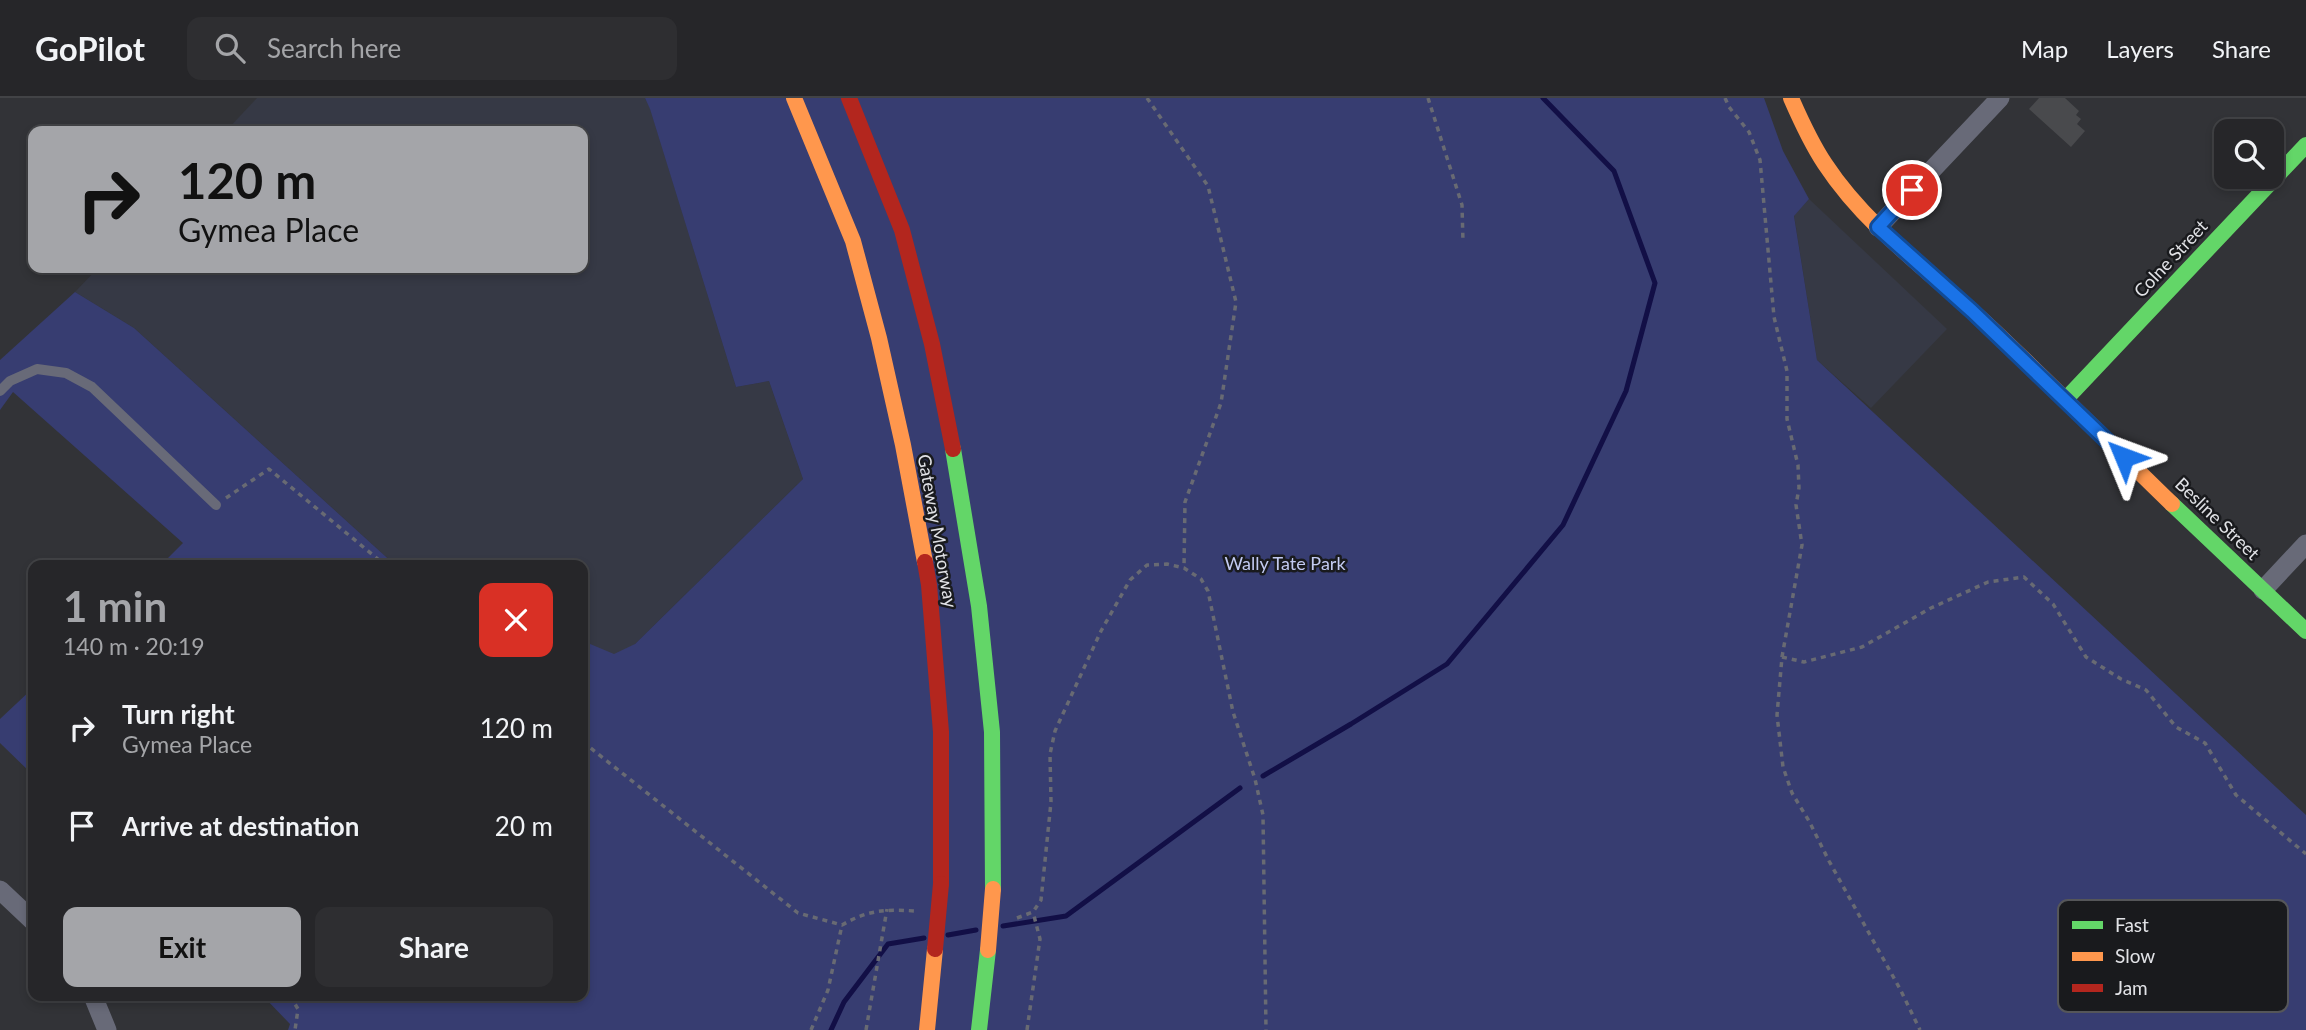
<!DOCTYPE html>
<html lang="en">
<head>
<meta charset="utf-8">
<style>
	:root { --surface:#262629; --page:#2e2e31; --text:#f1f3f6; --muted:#a4a5a8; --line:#424346; --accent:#a4a5a9 }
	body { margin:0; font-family:Lato,sans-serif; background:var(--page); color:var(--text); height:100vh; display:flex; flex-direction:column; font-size:26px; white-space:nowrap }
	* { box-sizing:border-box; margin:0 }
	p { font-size:23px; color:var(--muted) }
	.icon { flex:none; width:38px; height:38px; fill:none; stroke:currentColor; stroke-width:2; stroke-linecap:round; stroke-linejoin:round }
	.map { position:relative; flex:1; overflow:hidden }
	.side { position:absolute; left:28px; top:462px; width:560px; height:441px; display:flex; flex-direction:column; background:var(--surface); border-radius:14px; box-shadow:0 4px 10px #0003,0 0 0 2px var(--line) }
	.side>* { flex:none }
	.hud { position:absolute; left:28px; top:28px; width:560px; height:147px; border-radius:14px; box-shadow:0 4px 10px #0003,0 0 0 2px var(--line); background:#a4a5a9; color:#111; overflow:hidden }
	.fabs { position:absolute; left:2214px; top:21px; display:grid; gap:14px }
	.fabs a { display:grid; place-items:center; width:70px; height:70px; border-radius:14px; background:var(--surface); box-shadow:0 4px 10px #0003,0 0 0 2px var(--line); font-size:35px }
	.pin { position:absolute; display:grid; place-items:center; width:60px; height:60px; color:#fff; margin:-30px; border:4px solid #fff; border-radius:50%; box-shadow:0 2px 7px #0007 }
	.me { position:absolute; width:77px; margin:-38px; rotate:314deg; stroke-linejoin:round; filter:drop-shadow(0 0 5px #0008) }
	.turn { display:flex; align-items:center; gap:24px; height:147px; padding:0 35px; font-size:32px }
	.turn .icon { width:91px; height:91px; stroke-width:2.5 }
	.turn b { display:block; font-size:49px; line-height:60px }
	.round { display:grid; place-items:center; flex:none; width:74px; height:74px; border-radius:14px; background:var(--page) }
	.summary { display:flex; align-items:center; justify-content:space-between; height:119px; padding:0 35px }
	h1 { font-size:42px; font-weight:700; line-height:52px; color:var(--accent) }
	.cta { display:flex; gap:14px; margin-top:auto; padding:14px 35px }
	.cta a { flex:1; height:80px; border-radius:14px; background:var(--accent); color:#111; font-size:28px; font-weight:700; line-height:80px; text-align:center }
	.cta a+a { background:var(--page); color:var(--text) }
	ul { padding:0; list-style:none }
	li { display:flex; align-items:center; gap:21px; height:98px; padding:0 35px }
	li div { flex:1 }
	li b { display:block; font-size:26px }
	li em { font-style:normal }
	header { display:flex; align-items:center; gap:42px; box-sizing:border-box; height:98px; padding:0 35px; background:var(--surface); border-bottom:2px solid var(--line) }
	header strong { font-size:33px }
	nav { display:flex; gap:38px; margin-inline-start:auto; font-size:24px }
	.search { width:490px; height:63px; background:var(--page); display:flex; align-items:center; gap:18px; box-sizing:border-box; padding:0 24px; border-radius:14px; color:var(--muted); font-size:26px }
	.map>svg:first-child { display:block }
	.built { fill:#363945 }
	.green { fill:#373d71 }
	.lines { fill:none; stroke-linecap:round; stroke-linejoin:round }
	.stream { stroke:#120f46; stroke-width:5 }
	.building { fill:#494a4d }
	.path { stroke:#686a73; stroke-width:3.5; stroke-dasharray:5 5; stroke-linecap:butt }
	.lane { stroke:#686a78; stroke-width:10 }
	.street { stroke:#686a78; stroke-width:19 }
	.fast { stroke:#63d668; stroke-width:16 }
	.slow { stroke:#ff974d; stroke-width:16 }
	.jam { stroke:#b3261e; stroke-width:16 }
	.slow-bridge { stroke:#ff974d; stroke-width:16 }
	.jam-bridge { stroke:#b3261e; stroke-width:16 }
	.route-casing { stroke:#114b97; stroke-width:18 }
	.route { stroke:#1a73e8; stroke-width:12 }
	.labels { text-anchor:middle; stroke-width:5; stroke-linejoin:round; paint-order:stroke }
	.street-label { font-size:18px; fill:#e1e2e6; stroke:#191a1d }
	.park-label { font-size:18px; fill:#c3cbf2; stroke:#191a1d }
	.key { fill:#191a1d; stroke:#555659; stroke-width:2 }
	.key-label { font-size:19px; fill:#e1e2e6 }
</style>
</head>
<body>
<header>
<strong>GoPilot</strong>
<div class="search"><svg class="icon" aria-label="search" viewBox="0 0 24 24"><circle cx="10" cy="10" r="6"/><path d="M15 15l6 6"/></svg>Search here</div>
<nav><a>Map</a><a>Layers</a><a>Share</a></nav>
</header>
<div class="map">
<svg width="2306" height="932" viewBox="0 0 2306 932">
	<rect width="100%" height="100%" fill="#323337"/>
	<g class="built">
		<path d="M257,0H645L650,10L736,289L769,283L803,381L583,597V467H395L134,230L75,194L98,170H583V33H226Z"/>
		<path d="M1809,101L1947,231L1871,310L1817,262L1794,117Z"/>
	</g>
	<g class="green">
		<path d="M645,0H1764L1783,53L1809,101L1794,118L1817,262L2306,717V932H288L290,926L263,898H583V543L614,556L635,546L803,381L769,283L736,289L650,11Z"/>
		<path d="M75,194L134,230L395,467H161L183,445L13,294L0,312V262Z"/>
		<path d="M33,590V677L0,645V621Z"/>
	</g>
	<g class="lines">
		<g class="stream">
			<path d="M1263,678L1351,626L1447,566L1563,427L1626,293L1655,185L1614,73L1543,0"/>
			<path d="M1003,828L1066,818L1240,690"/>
			<path d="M948,837L976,832"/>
			<path d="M831,932L844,904L888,846L924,840"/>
		</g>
	</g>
	<path class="building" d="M2039,0H2065L2079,13L2076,17L2081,21L2077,26L2085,33L2071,49L2029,11Z"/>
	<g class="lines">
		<g class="path">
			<path d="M1147,0L1208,88L1236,204L1221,305L1185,404L1184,470"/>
			<path d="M1428,0L1462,107L1463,144"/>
			<path d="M1725,0L1729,9L1749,34L1760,62L1774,219L1787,273V321L1798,367L1799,390L1796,407L1802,447L1782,559L1777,617L1783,669L1792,695L1809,723L1829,763L1900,891L1920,932"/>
			<path d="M226,400L269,371L385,467"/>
			<path d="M1782,559L1804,564L1862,549L1931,510L1988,484L2024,479L2053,506L2086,559L2121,581L2146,592L2176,629L2205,645L2236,697L2306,756"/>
			<path d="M583,644L798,815L842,827C868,812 885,811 915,813"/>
			<path d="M1017,820L1033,814L1041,802L1051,704L1050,656L1055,633L1101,533L1130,482L1147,467L1167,466L1184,470L1201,481L1208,493L1233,614L1255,681L1263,717L1266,932"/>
			<path d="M290,898L298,911L295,932"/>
			<path d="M811,932L828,892L842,827"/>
			<path d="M866,932L887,811"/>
			<path d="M1027,932L1040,841L1033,814"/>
		</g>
		<path class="lane" d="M0,293L10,283L37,271L66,275L92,289L216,407"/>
		<g class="street">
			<path d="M1878,129L2000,0"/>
			<path d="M2263,492L2306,446"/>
			<path d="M0,792L33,823"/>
			<path d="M93,898L107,932"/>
		</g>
		<g class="fast">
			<path d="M2065,302L2306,47"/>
			<path d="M953,351L979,508L992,634L993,791"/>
			<path d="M2172,406L2306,533"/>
			<path d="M979,932L988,852"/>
		</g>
		<g class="slow">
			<path d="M794,0L853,143L879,240L903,347L925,464"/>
			<path d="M1791,0C1801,23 1811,45 1825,66C1867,130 1933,176 1988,227C2051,286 2111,347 2172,406"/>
			<path d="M927,932L935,851"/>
		</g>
		<g class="jam">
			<path d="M849,0L902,132L932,246L953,351"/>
			<path d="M925,464L929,487L941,634V786"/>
		</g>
		<path class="slow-bridge" d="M988,852L993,791"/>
		<path class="jam-bridge" d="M935,851L941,786"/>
	</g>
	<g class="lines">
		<defs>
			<path id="route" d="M1912,92L1878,129L1972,213L2124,359"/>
		</defs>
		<use href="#route" class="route-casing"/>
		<use href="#route" class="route"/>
	</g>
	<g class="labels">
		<g class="street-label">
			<text transform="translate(2171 161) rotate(-47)" y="6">Colne Street</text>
			<text transform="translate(2217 421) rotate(44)" y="6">Besline Street</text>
			<text transform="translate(937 433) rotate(80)" y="6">Gateway Motorway</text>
		</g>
		<g class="park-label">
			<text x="1285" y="472">Wally Tate Park</text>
		</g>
	</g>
	<rect x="2058" y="802" width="230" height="112" rx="10" class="key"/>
	<rect x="2072" y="823" width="31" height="8" fill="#63d668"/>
	<rect x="2072" y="854" width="31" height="9" fill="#ff974d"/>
	<rect x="2072" y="886" width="31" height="8" fill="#b3261e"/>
	<g class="key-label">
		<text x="2115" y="834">Fast</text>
		<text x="2115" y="865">Slow</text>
		<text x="2115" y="897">Jam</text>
	</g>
</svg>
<div class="fabs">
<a><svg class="icon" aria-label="search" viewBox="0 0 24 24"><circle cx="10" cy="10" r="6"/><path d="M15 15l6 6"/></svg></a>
</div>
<div class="pin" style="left:1912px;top:92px;background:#d93025"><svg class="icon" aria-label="arrive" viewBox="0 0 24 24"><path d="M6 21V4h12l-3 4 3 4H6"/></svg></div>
<svg class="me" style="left:2124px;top:359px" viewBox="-20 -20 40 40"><path d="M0-17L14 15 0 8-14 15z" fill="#1a73e8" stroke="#fff" stroke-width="4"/></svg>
<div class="hud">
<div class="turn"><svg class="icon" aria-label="right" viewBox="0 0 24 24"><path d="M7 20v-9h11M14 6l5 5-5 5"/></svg><div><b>120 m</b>Gymea Place</div></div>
</div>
<section class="side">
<div class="summary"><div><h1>1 min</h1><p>140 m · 20:19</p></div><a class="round" style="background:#d93025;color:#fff"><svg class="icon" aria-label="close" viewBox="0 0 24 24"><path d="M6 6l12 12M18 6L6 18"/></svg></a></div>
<ul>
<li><svg class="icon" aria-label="right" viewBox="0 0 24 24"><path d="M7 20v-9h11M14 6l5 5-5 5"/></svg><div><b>Turn right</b><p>Gymea Place</p></div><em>120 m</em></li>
<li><svg class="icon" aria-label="arrive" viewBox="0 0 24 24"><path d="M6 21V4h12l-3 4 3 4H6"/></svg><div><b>Arrive at destination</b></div><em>20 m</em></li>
</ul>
<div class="cta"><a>Exit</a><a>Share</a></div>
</section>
</div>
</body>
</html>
